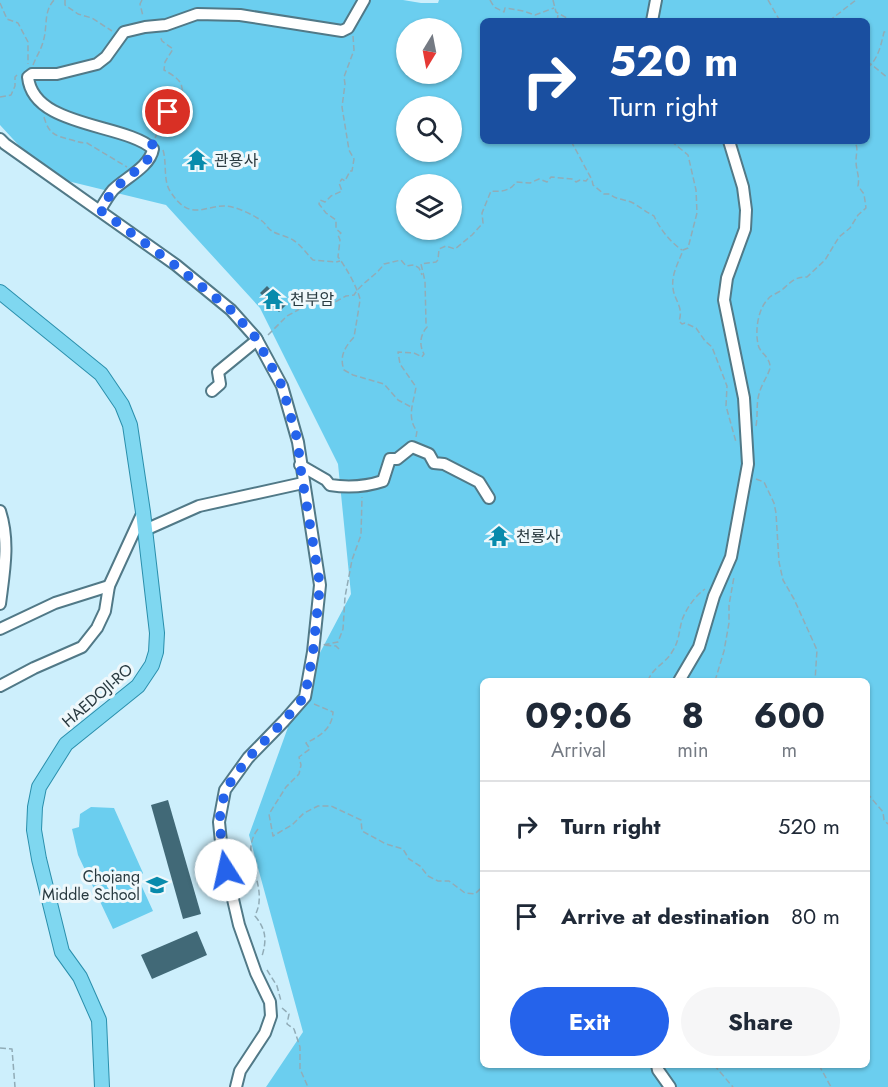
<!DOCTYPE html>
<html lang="en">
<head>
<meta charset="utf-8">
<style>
	:root { --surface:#fff; --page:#f6f6f7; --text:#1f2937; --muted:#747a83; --line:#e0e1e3; --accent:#2563eb }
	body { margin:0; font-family:Jost,"Noto Sans KR",sans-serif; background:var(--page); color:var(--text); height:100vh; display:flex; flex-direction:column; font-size:22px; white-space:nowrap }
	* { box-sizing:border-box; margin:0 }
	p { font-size:20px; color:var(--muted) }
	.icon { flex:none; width:33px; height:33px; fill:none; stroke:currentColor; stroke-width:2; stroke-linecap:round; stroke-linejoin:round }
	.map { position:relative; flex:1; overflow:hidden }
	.drawer { position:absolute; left:480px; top:678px; width:390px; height:390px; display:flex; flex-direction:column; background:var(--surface); border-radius:9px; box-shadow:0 2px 4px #0004 }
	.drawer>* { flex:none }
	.banner { position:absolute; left:480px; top:18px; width:390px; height:126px; border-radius:9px; box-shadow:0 2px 4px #0004; background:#1a4fa0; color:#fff; overflow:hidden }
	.needle { width:39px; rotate:190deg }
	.tools { position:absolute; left:396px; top:18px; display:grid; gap:12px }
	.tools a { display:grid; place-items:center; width:66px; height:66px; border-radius:50%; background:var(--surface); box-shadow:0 2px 4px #0004; font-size:30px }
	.pin { position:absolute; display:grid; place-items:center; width:51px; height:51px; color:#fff; margin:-26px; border:3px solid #fff; border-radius:50%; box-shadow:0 2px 6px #0007 }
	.me { position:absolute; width:66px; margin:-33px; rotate:350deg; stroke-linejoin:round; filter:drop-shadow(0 0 4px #0008) }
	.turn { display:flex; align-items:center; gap:21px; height:126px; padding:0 30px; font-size:27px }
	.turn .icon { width:78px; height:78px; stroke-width:2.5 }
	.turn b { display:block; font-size:42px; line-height:51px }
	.eta { display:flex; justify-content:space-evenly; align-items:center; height:102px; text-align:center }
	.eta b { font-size:36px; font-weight:700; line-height:42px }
	.button { display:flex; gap:12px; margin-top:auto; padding:12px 30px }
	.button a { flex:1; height:69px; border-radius:36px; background:var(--accent); color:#fff; font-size:24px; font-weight:700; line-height:69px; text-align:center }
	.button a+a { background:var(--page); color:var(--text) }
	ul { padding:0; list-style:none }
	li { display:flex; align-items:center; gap:18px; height:90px; padding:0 30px; border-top:2px solid var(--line) }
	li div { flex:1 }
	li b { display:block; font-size:22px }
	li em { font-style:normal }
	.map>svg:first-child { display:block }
	.green { fill:#6bceef; fill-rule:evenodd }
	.building { fill:#416977 }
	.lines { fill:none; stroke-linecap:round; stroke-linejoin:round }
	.minor-casing { stroke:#517987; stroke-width:14 }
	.major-casing { stroke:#2a8fac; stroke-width:16 }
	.path { stroke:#91acb7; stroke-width:1.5; stroke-dasharray:6 3; stroke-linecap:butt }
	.minor { stroke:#fff; stroke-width:10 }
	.major { stroke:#7fd7f0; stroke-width:14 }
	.route { stroke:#2563eb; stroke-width:10; stroke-dasharray:0 18 }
	.labels { text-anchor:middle; stroke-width:6; stroke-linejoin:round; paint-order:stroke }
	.poi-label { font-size:16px; fill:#293a40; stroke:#eff8fb; text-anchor:start }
	.street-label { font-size:16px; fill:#293a40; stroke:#eff8fb }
</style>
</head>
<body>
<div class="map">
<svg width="888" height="1087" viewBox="0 0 888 1087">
	<rect width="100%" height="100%" fill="#cdeffc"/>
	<g class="green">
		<path d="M0,0H403L421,3H438L439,0H888V1087H266L303,1032L249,835L304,683L351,594L338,464L260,308L166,205L47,176L0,125ZM483,21H867V141H483ZM406,28H452V74H406ZM406,106H452V152H406ZM406,184H452V230H406ZM483,681H867V1065H483Z"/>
		<path d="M91,807L114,808L143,873L138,878L153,911L113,929L78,855L72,829L79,827L80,814Z"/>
	</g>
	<g class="building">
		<path d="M267,286L286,305L279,312L260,293Z"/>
		<path d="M168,800L201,914L183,919L151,805Z"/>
		<path d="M197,931L207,955L152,979L141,955Z"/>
	</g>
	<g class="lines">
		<defs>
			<g id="minor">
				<path d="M652,21L656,0"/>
				<path d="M0,139L5,144L176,265L231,310L256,338L282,386L298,442L320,585L313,652L305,697L284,721L248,758L225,790L219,822L222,852L239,925L256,973L270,1002L271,1016L265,1033L240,1071L236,1087"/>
				<path d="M100,210C104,203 108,196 113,190C125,178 150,167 153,149C125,123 33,128 28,77L32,74H57L97,64L106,57L124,32L145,27L166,25L197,14L240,15L342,31L348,28L364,0"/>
				<path d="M212,391L220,384L218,372L257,340"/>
				<path d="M300,465L326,480L330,485C349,488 365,487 383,481L390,459H397L412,447L429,454L434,463L444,464L479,482L489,498"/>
				<path d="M0,511C10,542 4,572 0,604"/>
				<path d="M145,530L199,506L303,483"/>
				<path d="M0,629L55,603L109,586"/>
				<path d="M679,681L699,647L714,596L731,557L748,464L744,398L724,300L727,278L745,229L746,210L743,187L729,141"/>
				<path d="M0,686L34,668L82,647L97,628L105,611L109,586L143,512"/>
				<path d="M657,1065L658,1070L670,1087"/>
			</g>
			<path id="major" d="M0,292L101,374L122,405L130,425L143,512L157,633L156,652L152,665L138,686L66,744L39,787L35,807L34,830L39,859L62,952L80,977L99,1020L102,1087"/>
		</defs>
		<use href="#minor" class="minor-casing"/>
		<use href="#major" class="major-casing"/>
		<g class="path">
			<path d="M65,0V5L78,14L92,18L112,31"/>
			<path d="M142,0L140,4L143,16"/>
			<path d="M490,0L494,7L504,12L505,8L523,11L535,15L554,8"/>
			<path d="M553,0L556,12L572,21"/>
			<path d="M768,0L780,21"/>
			<path d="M0,3L7,19L18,23L28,42V64"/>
			<path d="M557,21L558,15"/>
			<path d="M829,21L856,0"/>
			<path d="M353,36L354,50L344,77L345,84L342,107L349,150L354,159L352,171H350L345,181L342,179L339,183L342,191L331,196L325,202L320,200L319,204L326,213L336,220V229L341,233L338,235L340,240L338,257C346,267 357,287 360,299C360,302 355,331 354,337C345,347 339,356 344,370L353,375L384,384L398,400L411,407"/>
			<path d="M867,61L888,78"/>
			<path d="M33,65C36,57 41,50 43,42C48,27 43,12 54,0"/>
			<path d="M867,68C878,60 881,45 884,32L888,31"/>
			<path d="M0,97L11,95L15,86V77L17,75"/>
			<path d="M44,117C49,135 56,136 72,140C78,142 81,143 87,143L127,167"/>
			<path d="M155,138L168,112L179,110L186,103C182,96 183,94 182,88C181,79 171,74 164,70L165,62L173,49L162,41L160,36"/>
			<path d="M571,141L592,180L593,185L604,194H610C616,200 625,199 633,203C640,207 646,212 654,216C660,229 670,242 682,250"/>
			<path d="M671,141L688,155L696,190L697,213L688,248L683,250C679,262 671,274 673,288C674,300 684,307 679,321L682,324L685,323L696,328L705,341L712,347L727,386L726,406L736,442"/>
			<path d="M163,150C167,163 163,180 170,191C192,226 207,201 232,207C241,209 255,216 262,221C266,224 268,229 272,231C278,235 287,236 293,240C301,245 306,253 313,260L336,262L340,261"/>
			<path d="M268,335L287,316L298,310L304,302L316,297L318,304L324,308L346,296L354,295C361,283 376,276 384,264L401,260L406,266L414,265L419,268L422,275"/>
			<path d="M756,426C758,416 756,404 759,394C761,385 768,376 770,368C771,357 759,353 758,344C755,330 758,309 768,299C772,294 779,293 783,289C792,281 795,277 807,277L825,260L839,237L850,228L858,215L866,208L864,194L858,186C860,177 856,170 856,161C856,152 859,148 854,141"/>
			<path d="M416,437L417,431C406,417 414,402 416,387L400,364L398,352L414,353L422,357L424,354C419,345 420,335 427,327L426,323L425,281L421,264L436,262L438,260L439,249L446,246L455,249L472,235L483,223L482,213L491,191C500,192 511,191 516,182L530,183L539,179L547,182L551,177L572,179L576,182L580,180L586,181L590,176"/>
			<path d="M756,479L764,482L774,503L776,513L779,562L783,580L794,599L817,650L815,681"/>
			<path d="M339,649L336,646L323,645L338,642L343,629L345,597L352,560L361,535L362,497"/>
			<path d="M648,681C652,668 665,664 672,652C679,642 679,631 682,620C686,609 695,596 705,589"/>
			<path d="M715,681L724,651L729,623V605L734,577"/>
			<path d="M314,704L333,712C332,729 320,736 306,743L310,749L299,757L301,765L299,774L286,787L269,814L273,836L292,825L304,813L318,806H331L361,820L362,831L386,844L403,849L409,859L420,866L428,876L438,881H449L465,893L475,894L483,886"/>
			<path d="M867,793L883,812L884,820L888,824"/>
			<path d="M258,829C240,852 262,877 259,902C259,906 257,911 255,916C266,929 267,940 262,956"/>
			<path d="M267,970L277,986L281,1001"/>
			<path d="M282,1008L289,1014L287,1024L294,1029L300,1047V1069L308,1087"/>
			<path d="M0,1048L12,1049L15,1087"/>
			<path d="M714,1065L733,1087"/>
			<path d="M819,1065L831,1087"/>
		</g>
		<use href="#minor" class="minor"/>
		<use href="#major" class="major"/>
	</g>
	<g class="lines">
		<path class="route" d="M168,112L151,147L153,153L144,164L114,189L100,210L176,266L231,310L256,338L282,386L298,442L300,465L320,585L313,652L305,696L284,721L248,758L225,790L219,822L226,870"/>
	</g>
	<defs>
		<symbol id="temple-bare" viewBox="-9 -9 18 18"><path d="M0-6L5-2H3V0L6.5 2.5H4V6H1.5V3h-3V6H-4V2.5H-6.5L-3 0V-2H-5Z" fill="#088bac" stroke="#eff8fb" stroke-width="2.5" paint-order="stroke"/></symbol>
		<symbol id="school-bare" viewBox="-9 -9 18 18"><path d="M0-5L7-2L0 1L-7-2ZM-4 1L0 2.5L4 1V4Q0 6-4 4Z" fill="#088bac" stroke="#eff8fb" stroke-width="2.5" paint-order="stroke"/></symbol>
	</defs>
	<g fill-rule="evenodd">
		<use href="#temple-bare" x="182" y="145" width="30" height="30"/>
		<use href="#temple-bare" x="258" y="284" width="30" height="30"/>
		<use href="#temple-bare" x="484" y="521" width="30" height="30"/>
		<use href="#school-bare" x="142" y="870" width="30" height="30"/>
	</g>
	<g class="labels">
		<g class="poi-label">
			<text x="214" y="166">관용사</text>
			<text x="290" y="305">천부암</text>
			<text x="516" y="542">천룡사</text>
			<text x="140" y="882" text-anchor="end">Chojang<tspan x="140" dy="18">Middle School</tspan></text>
		</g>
		<g class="street-label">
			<text transform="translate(97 695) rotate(-41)" y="6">HAEDOJI-RO</text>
		</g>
	</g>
</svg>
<div class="tools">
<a><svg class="needle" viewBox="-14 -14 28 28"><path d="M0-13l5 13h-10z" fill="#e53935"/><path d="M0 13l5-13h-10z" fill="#747a83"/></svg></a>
<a><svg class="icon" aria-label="search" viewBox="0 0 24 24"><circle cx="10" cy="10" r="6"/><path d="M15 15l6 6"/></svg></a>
<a><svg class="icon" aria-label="layers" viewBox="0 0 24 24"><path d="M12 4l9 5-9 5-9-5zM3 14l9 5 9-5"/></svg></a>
</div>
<div class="pin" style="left:168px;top:112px;background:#d93025"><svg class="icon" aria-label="arrive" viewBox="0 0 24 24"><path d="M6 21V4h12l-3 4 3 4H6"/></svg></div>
<svg class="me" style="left:226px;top:870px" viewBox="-20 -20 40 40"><circle r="19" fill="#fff"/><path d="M0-13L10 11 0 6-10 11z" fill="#2563eb"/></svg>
<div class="banner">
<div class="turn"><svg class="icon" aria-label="right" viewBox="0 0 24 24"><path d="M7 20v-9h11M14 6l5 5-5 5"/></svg><div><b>520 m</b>Turn right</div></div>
</div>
<section class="drawer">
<div class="eta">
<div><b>09:06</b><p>Arrival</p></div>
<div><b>8</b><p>min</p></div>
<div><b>600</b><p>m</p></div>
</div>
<ul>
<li><svg class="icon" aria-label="right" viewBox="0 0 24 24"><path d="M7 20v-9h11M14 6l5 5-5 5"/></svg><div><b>Turn right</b></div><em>520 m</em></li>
<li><svg class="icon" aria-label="arrive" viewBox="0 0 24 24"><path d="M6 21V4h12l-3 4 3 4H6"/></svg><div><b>Arrive at destination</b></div><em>80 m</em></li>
</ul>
<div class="button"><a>Exit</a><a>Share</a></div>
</section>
</div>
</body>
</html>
